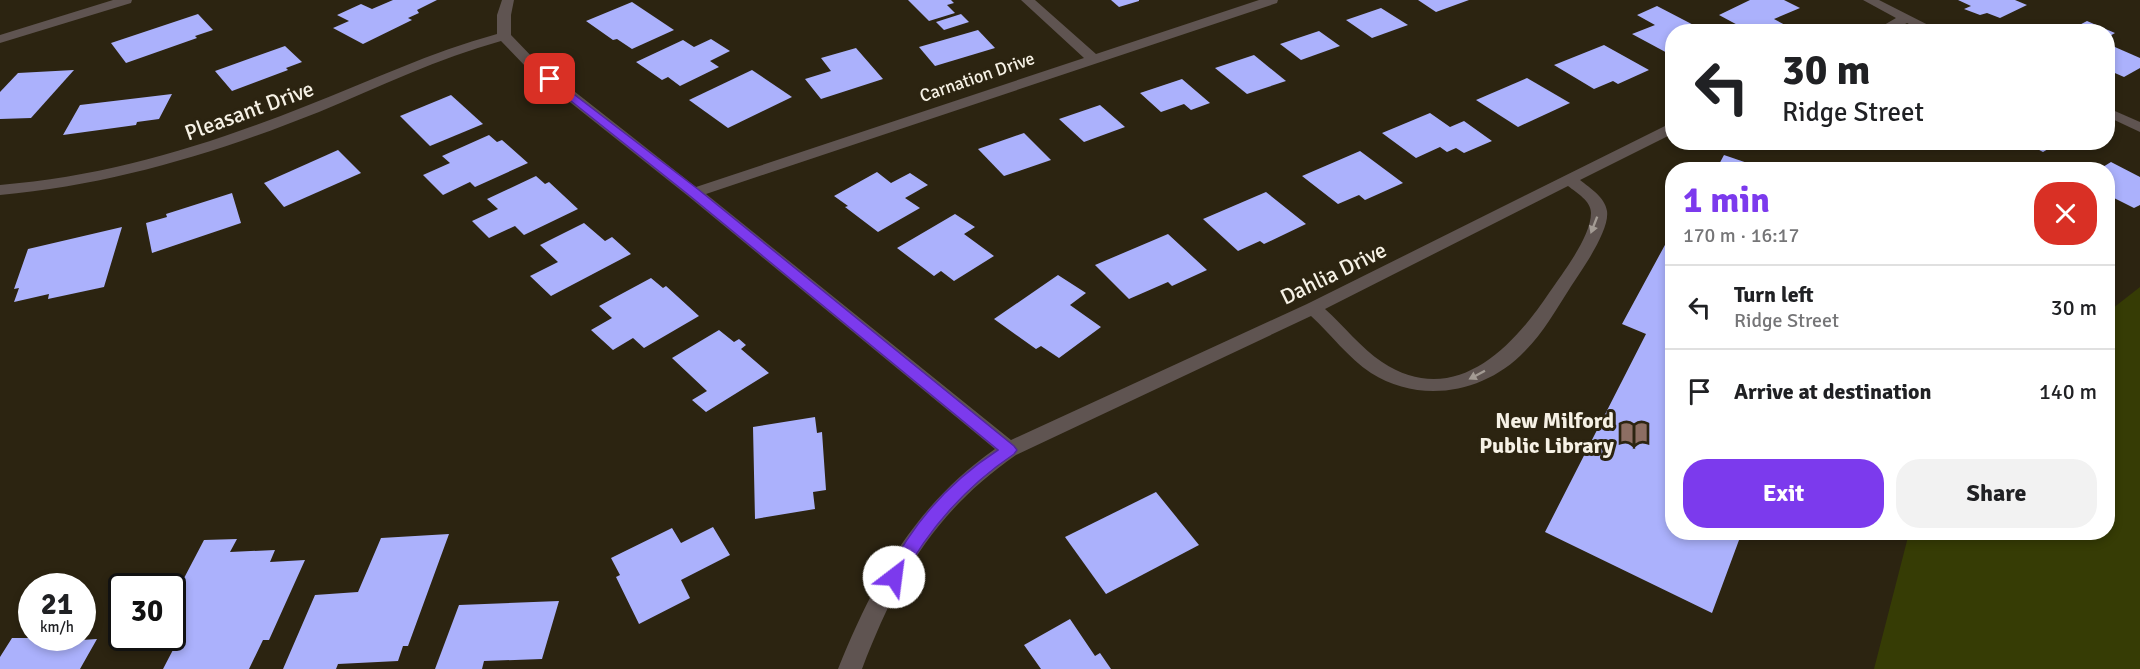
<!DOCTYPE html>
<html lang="en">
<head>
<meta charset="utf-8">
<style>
	:root { --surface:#fff; --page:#f2f2f2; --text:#202124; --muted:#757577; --line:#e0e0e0; --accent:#7c3aed }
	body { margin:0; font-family:Signika,sans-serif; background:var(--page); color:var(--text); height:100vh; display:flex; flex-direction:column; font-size:22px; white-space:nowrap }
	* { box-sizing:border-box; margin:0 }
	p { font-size:20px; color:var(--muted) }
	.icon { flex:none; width:33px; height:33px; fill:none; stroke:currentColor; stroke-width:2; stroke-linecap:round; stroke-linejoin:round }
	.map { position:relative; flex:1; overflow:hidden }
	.panel { position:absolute; left:1665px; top:162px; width:450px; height:378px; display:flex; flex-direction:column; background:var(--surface); border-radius:24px; box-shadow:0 3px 9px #0003 }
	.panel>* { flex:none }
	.top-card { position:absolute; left:1665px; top:24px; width:450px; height:126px; border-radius:24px; box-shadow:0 3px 9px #0003; background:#fff; color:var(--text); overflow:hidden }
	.speed { position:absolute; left:18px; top:573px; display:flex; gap:12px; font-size:30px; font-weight:700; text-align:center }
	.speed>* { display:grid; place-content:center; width:78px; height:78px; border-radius:50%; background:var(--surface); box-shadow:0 3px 9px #0003; line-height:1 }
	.speed small { font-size:15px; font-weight:400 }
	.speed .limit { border:3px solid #111; border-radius:9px; background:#fff; color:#111 }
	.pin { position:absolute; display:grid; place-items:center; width:51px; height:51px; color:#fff; margin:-26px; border-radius:12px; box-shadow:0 3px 9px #0006 }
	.me { position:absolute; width:66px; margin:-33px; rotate:30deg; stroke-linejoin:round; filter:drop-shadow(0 0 4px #0008) }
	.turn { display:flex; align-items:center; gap:21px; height:126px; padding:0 18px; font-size:27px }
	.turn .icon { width:78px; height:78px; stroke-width:2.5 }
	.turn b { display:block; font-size:42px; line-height:51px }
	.round { display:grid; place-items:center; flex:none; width:63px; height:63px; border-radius:24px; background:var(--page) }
	.overview { display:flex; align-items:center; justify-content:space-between; height:102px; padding:0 18px }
	h1 { font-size:36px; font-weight:800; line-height:45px; color:var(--accent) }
	.button { display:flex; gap:12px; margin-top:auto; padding:12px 18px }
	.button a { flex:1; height:69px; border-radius:24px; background:var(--accent); color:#fff; font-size:24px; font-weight:800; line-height:69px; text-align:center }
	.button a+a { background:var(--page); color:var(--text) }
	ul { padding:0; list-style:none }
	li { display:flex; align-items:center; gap:18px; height:84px; padding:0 18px; border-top:2px solid var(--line) }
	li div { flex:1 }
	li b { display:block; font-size:22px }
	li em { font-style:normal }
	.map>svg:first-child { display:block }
	.green { fill:#363c05 }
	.building { fill:#abb1fc }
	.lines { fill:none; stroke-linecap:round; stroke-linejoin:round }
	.minor { fill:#5f5451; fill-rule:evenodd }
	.oneway { fill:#a39b94 }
	.route { fill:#7c3aed; stroke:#51269a; stroke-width:1.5 }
	.labels { text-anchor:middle; stroke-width:6; stroke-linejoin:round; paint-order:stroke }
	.far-street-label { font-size:18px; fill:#f6f1e5; stroke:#2c2411 }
	.street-label { font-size:22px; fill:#f6f1e5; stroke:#2c2411 }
	.poi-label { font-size:22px; font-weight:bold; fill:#f6f1e5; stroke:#2c2411; text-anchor:end }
</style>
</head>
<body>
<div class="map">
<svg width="2140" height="669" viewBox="0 0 2140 669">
	<rect width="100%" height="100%" fill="#2c2411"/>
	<path class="green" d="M2140,287V669H1874L1909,533L2108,532V312Z"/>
	<g class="building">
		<path d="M393,0H437L417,10L419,13L408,18L412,20L363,44L333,28L349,21L337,15L361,4L372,9Z"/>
		<path d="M908,0H951L954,3L947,5L955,13L929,21Z"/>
		<path d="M1111,0H1139V1L1119,7Z"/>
		<path d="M1418,0H1469L1436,12Z"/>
		<path d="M1750,0H1784L1800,8L1774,19L1787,26L1775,32H1766L1754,25L1745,29L1719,15Z"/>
		<path d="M1958,0H2015L2027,5L2000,18L1987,13L1980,15L1964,9L1971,6Z"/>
		<path d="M632,2L674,30L632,49L617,39L613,40L586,21Z"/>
		<path d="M1657,6L1707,32H1672L1671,55L1632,34L1655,25L1637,15Z"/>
		<path d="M1381,8L1408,25L1372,38L1346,20Z"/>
		<path d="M198,14L213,30L195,36L197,38L126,63L111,43Z"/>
		<path d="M961,14L969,22L944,30L936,22Z"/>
		<path d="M2087,21L2115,33L2108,37V32H2066Z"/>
		<path d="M978,30L995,48L935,66L919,47Z"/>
		<path d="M1319,31L1340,46L1301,60L1280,44Z"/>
		<path d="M711,39L730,51L710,61L719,67L680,86L668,77L662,80L636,62L683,40L694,47Z"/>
		<path d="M2108,44L2140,58V68L2124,77L2108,70Z"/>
		<path d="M1604,45L1649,70L1618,84L1613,81L1594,89L1554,65Z"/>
		<path d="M285,46L302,62L286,68L288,70L232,91L215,71Z"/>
		<path d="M856,48L883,79L821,99L805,79L831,71L821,58Z"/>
		<path d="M1254,55L1286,81L1247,94L1215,68Z"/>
		<path d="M74,70L31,118L0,119V92L18,73Z"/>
		<path d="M752,70L792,97L728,128L689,100Z"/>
		<path d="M1527,78L1570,103L1518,127L1476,100Z"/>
		<path d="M1182,79L1210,103L1191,110L1184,104L1161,112L1140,93Z"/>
		<path d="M172,94L159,119L137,122L136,125L63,135L80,105Z"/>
		<path d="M451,95L483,124L430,146L400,116Z"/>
		<path d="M1100,105L1125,127L1084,142L1059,119Z"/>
		<path d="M1430,113L1450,127L1464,121L1492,141L1464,153L1456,148L1447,152L1440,147L1416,158L1382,133Z"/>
		<path d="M1024,133L1051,160L1004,176L978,149Z"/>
		<path d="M489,135L497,142L502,140L528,163L475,187L470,182L443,195L423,175L450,163L442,156Z"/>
		<path d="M2024,142H2060L2043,152Z"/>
		<path d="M338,150L361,173L284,207L264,183Z"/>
		<path d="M1360,151L1403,183L1365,200L1359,195L1338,204L1302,176Z"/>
		<path d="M1724,155L1765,169V170H1716Z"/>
		<path d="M2111,162L2140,177V205L2134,208L2108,195V170H2098Z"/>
		<path d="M877,172L891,183L910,173L928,185L905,198L920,208L878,232L845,207L848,206L834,196Z"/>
		<path d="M536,176L545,184L549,182L578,209L524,235L515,226L489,238L472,221L498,209L487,199Z"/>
		<path d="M1266,192L1306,224L1264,244L1260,241L1238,251L1203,219Z"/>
		<path d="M232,193L241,223L152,253L146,223L167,217L166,214Z"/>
		<path d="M955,214L975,227L964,234L994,256L954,281L941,271L934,276L897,248Z"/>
		<path d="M584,223L605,241L612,237L631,254L551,296L530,276L558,262L540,245Z"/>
		<path d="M122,227L104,287L48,299L49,294L14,302L19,288L14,289L28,249Z"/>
		<path d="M1672,232V532H1742L1712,613L1545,532L1646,334L1622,324Z"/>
		<path d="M1168,234L1207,270L1172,286L1168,282L1129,299L1095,265Z"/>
		<path d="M1058,275L1086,293L1070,305L1101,327L1059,358L1041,346L1036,349L994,319Z"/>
		<path d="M651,278L663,288L666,286L699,316L644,348L633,338L613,350L591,330L612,318L599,306Z"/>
		<path d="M719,330L734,342L739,339L746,345L741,349L769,373L706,412L692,400L707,391L672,358Z"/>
		<path d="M815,417L817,433L822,432L826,490L813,492L815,509L755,519L753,427Z"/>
		<path d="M1156,492L1199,545L1106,594L1065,537Z"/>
		<path d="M713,527L730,555L681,580L690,598L639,624L616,577L620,575L611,558L672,528L681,543Z"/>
		<path d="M449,534L408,646H403L398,661L338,664L336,669H283L315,595L358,592L381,538Z"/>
		<path d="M237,539L230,552L275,550L270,562L305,560L269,640H263L249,669H163L175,646L148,647L153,638H172V601L204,540Z"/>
		<path d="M559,601L542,659L484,661L482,669H435L459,605Z"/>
		<path d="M1070,619L1095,656L1100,653L1111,669H1041L1024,645Z"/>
		<path d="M12,638H39L36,643L97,639L80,669H0V657Z"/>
	</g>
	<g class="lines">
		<g class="minor">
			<path d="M113,0H132L131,3L0,43V35Z"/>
			<path d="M502,0H514L511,15V35L537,62L696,187L1084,58L1021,0H1035L1096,54L1259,0H1278L1277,3L706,194L1011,440L1307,304L1667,125L1672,124V134L1580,180C1590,188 1605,197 1607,211C1610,231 1581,271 1570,288C1556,310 1543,333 1525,351C1484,394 1420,404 1371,373C1348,358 1331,334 1311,316L1016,455C934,512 897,578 862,669H838C874,580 915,505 995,449L688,196L527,68L501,41C439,58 379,87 319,112C216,153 112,185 0,195V185C109,176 205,146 306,106C370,81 431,52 497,34V15ZM1568,186C1577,193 1591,201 1591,213C1591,237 1562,274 1549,293C1511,350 1453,409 1382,362C1361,348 1344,326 1325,309Z"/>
			<path d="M1863,0H1879L1942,32H1924L1907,23L1890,32H1872L1896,18Z"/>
			<path d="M2108,108L2140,122V132L2108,117Z"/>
		</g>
	</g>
	<defs><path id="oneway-solid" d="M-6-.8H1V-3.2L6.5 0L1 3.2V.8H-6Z" transform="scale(1.5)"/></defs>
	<g class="oneway">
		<use href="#oneway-solid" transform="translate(1594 225) rotate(111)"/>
		<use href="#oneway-solid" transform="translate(1477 375) rotate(152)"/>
	</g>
	<path class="route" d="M550,76L699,190L1014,446L1017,450L1014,454C965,487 928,529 900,582L894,584L888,582L886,577C911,525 950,481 998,450L690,196L546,81V77Z"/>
	<defs>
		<symbol id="library-bare" viewBox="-9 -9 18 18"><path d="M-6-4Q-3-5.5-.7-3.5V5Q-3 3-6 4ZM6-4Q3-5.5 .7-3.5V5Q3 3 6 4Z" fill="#8d6e63" stroke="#2c2411" stroke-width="2.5" paint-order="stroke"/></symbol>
	</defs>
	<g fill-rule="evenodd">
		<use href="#library-bare" x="1615" y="414" width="38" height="38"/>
	</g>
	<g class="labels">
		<g class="far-street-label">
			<text transform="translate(977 77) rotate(-19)" y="6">Carnation Drive</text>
		</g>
		<g class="street-label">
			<text transform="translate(249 110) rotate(-20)" y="8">Pleasant Drive</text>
			<text transform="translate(1333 273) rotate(-26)" y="8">Dahlia Drive</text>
		</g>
		<g class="poi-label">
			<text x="1614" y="428">New Milford<tspan x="1614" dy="25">Public Library</tspan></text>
		</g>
	</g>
</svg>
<div class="speed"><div>21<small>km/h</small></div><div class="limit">30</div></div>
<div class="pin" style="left:550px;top:79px;background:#d93025"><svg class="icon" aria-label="arrive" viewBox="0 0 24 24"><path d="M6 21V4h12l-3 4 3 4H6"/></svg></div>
<svg class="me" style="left:894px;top:577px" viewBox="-20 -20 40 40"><circle r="19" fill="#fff"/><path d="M0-13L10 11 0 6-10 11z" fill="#7c3aed"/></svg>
<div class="top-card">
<div class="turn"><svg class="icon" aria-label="left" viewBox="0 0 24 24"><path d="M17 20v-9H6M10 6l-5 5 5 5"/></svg><div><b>30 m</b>Ridge Street</div></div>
</div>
<section class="panel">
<div class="overview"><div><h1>1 min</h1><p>170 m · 16:17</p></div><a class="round" style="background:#d93025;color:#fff"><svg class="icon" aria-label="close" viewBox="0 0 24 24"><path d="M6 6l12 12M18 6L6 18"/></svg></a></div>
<ul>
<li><svg class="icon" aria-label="left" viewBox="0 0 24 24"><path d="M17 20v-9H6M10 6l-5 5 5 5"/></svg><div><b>Turn left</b><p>Ridge Street</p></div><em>30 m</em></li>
<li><svg class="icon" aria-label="arrive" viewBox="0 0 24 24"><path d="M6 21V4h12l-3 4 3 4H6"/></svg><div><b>Arrive at destination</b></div><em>140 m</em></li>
</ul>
<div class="button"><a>Exit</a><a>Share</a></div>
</section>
</div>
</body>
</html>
